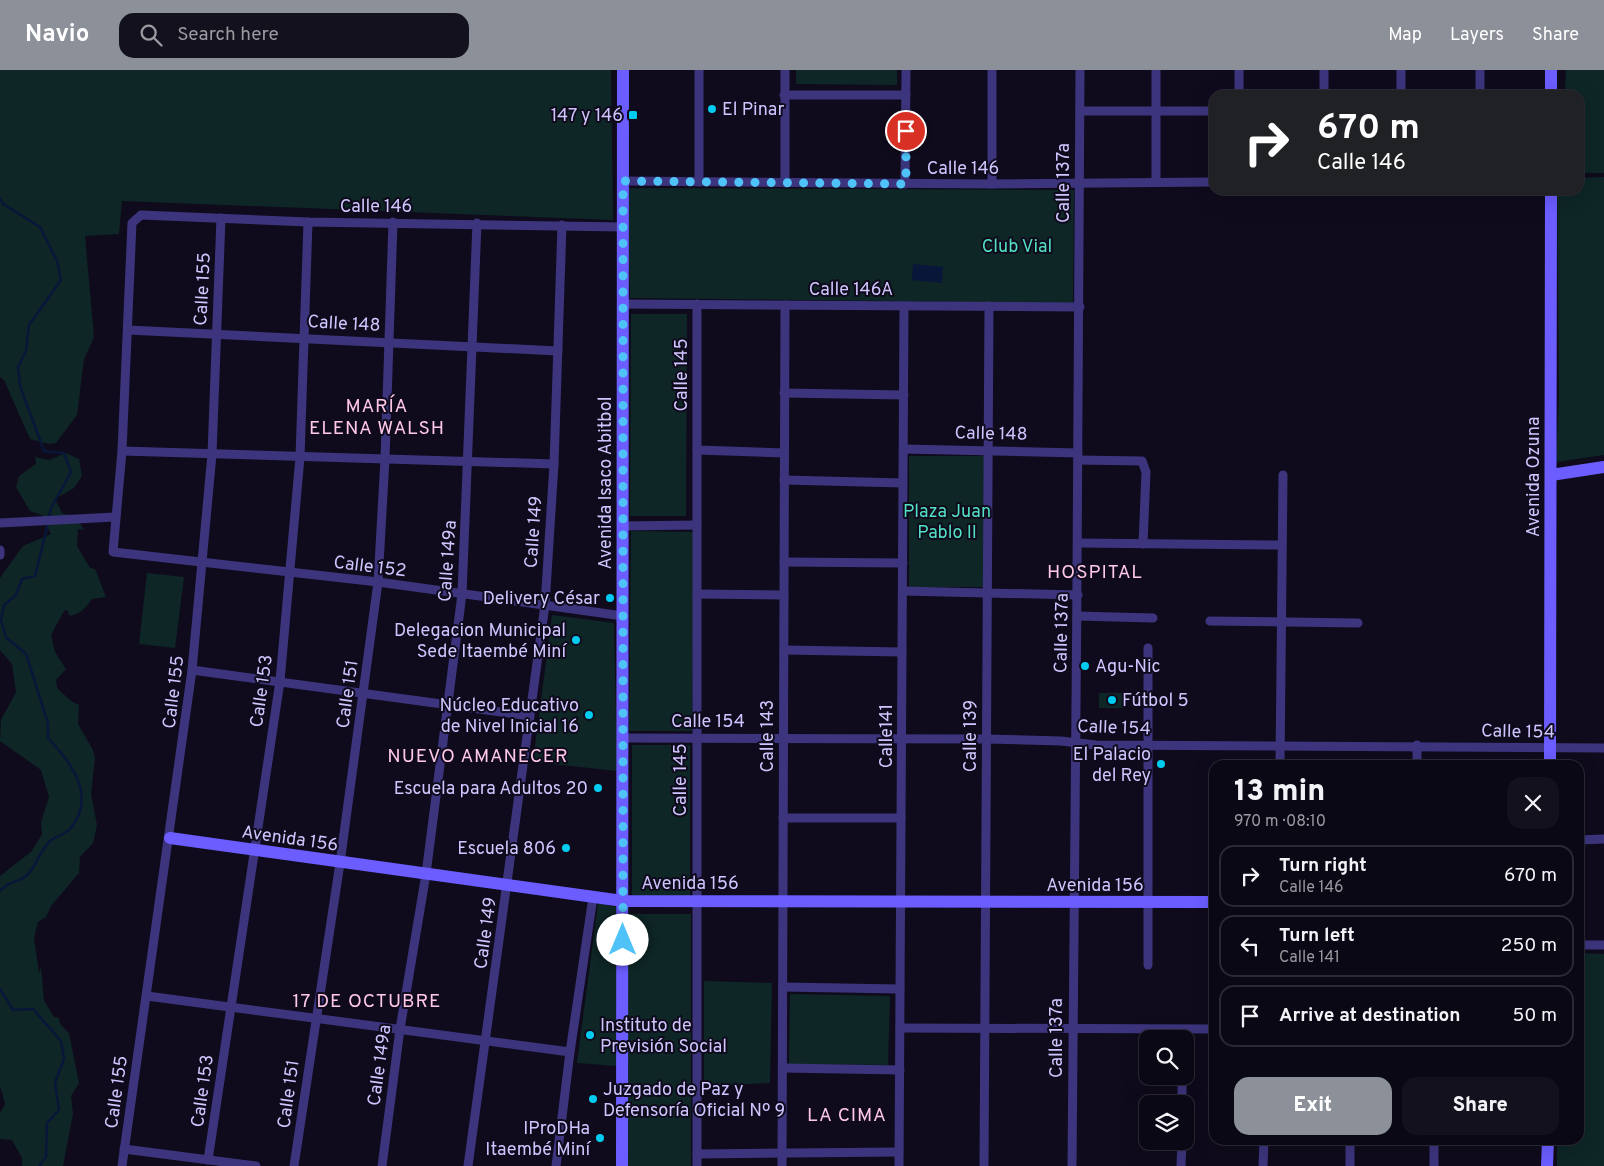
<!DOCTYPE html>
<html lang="en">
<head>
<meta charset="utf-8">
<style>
	:root { --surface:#0b0815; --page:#14111e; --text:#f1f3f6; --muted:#9a9aa0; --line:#2b2934; --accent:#8c9099 }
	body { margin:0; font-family:Overpass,sans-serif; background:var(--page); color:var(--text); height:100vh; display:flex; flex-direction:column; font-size:19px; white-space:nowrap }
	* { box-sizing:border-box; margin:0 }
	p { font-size:16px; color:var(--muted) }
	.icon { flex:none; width:28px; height:28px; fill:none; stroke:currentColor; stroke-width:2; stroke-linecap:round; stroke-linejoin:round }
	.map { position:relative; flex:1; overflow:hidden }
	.drawer { position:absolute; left:1209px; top:690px; width:375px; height:385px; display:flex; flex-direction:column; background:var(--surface); border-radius:15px; box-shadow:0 5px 20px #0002,0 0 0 1px var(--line) }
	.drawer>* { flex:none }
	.hud { position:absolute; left:1209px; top:20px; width:375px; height:105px; border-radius:15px; box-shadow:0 5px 20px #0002,0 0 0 1px var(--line); background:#202124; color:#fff; overflow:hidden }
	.fabs { position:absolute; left:1139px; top:960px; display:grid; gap:10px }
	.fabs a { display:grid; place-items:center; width:55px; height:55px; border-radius:10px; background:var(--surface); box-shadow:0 5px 20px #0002,0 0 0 1px var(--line); font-size:25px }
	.pin { position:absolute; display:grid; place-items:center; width:42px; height:42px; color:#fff; margin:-21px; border:2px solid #fff; border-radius:50%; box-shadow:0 1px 5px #0007 }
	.me { position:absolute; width:55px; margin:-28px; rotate:0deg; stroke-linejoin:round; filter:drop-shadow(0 0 4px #0008) }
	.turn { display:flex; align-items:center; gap:18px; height:105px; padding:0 25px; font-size:22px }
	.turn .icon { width:65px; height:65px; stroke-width:2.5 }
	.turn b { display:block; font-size:35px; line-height:42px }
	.round { display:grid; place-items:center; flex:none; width:52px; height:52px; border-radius:15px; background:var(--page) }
	.headline { display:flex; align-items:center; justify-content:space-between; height:85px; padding:0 25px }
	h1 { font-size:30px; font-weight:800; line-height:38px }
	.cta { display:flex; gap:10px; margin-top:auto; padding:10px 25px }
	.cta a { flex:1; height:58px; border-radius:15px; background:var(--accent); color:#fff; font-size:20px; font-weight:800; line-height:58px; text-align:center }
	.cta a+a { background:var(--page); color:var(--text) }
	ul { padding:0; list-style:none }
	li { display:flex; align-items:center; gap:15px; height:62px; margin:0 10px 8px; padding:0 15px; border:2px solid var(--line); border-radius:15px }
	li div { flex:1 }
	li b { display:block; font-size:19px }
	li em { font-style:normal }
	header { display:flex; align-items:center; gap:30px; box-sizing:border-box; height:70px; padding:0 25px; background:var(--accent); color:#fff }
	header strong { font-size:24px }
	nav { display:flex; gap:28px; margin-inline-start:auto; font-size:18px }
	.search { width:350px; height:45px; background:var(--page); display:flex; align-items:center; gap:12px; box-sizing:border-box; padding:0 18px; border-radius:15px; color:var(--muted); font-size:19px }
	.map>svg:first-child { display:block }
	.green { fill:#0e2626 }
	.water { fill:#081739 }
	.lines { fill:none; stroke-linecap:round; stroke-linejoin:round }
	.stream { stroke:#081739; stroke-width:2.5 }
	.street { stroke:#3c357d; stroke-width:9 }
	.secondary { stroke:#6b5dff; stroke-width:12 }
	.route { stroke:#4fc3f7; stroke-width:9; stroke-dasharray:0 16.2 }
	.poi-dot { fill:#00cbf1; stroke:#0f0b1c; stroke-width:2 }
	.labels { text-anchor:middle; stroke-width:4; stroke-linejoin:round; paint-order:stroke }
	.poi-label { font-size:18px; fill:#d0c6ff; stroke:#0f0b1c; text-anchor:end }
	.street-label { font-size:18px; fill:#d0c6ff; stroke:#0f0b1c }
	.park-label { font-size:18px; fill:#51e0c4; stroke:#0f0b1c }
	.neighbourhood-label { font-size:19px; letter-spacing:1px; fill:#ffc8e8; stroke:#0f0b1c }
</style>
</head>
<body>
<header>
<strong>Navio</strong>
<div class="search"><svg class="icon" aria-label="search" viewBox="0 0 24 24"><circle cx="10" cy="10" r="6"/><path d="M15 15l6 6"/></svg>Search here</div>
<nav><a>Map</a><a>Layers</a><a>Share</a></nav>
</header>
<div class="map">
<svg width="1604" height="1096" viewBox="0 0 1604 1096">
	<rect width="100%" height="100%" fill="#0f0b1c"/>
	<g class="green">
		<path d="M0,0H611L613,150L122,131L119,164L85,166L94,267L84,289L77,345L56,373L49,374L30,369L4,310L0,307Z"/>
		<path d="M796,0H897V15L796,14Z"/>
		<path d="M1566,0H1604V103H1579V25H1565Z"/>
		<path d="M1604,107V385L1556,392L1559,325L1557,120H1579V108Z"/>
		<path d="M627,118L1074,120L1073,233L630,228Z"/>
		<path d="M631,244H687L686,446H630Z"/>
		<path d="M66,383L79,389L82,406L74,418L58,427L56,431L62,443L76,447L84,460L78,459L77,476L90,498L95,499L106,527L92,529C86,538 80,544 70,546L67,540L64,541L51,565L55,582L66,599L56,610L57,618L71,631L79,635L78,654L93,680L95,688L91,724L97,755L93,773L80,787L79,803L51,836L46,847L38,852L34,868L39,903L41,897L44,930L54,947L59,948L60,954L69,963L79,1013L71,1026L73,1044L63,1096H22V1088L12,1070L0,1069V1043L5,1034L0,1016V806L32,781L42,764L41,752L49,727L41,700L0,671L1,650L16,622L12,594L0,580V508L23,476L51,464L42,445L30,441L16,417L19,406L36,394L35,387L49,390Z"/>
		<path d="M909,386H986L985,517H909Z"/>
		<path d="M631,461L694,462L692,661H629Z"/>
		<path d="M147,503L184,507L175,578L139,574Z"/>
		<path d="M552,545L614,553L617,701L533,692Z"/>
		<path d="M1099,623H1126L1125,638H1099Z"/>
		<rect x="632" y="675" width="58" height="151"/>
		<path d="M598,833L616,837V996L577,993Z"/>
		<rect x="628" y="844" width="63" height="252"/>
		<path d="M1579,883L1604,884V1096H1557V1070H1579Z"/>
		<path d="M704,911L772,913L770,1013L704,1016Z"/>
		<path d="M790,924L890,926L888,995L789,994Z"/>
	</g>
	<path class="water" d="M913,194L943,197L942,213L912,210Z"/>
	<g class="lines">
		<g class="stream">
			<path d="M0,128L3,134L40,157L57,191L61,210L29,255L26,281L18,297L20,316L44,381L64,383L71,402L51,438L49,447"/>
			<path d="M0,821C9,811 17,813 26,806C36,798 40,780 50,771C56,766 65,765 70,759C97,727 72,693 48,668V653L26,584L6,567L1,550L4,535L16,525L22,509L35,506L48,453"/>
			<path d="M0,919L13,940L33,939L61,971L64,989L55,1013L59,1040L47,1053L46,1087L39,1096"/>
		</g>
		<g class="street">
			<path d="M699,0V112"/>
			<path d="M785,0V113"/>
			<path d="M1324,0V25"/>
			<path d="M1401,0V25"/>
			<path d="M1480,0V25"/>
			<path d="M784,25H906"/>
			<path d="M1239,25V0"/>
			<path d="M1080,41H1214"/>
			<path d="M623,111L992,114L1214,112"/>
			<path d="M1156,112V0"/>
			<path d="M905,114L906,0"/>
			<path d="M992,114V0"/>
			<path d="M623,234L1080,237"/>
			<path d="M128,260L558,281"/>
			<path d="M784,323L904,325"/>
			<path d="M904,379L1078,383"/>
			<path d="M697,380L784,383"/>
			<path d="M122,381L554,394"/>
			<path d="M1078,390L1142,391L1146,402L1143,474"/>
			<path d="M784,410L903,413"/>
			<path d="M0,453L115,447"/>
			<path d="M623,456L697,455"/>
			<path d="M1078,473L1282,475"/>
			<path d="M0,480V485"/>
			<path d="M784,492L903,493"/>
			<path d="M903,521L1078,525"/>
			<path d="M697,524L784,525"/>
			<path d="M623,546L378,512L113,482L122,381L132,153L141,145L308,152L623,157"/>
			<path d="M1077,546L1153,548"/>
			<path d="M1210,551L1358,553"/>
			<path d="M1148,578V895"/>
			<path d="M784,580L902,582"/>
			<path d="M192,600L530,646"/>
			<path d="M623,668L986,669L1061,671L1096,675L1604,678"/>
			<path d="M1280,695L1283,405"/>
			<path d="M1417,695V675"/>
			<path d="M783,748H901"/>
			<path d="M1579,770L1604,769"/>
			<path d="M1579,875H1604"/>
			<path d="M783,917L900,919"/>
			<path d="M147,926L570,982"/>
			<path d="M900,958L1214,959"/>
			<path d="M783,998L900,1000"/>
			<path d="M1182,1034V1006"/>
			<path d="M124,1079L256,1096"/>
			<path d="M697,1084L899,1082"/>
			<path d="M208,1090L280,611L300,387L308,152"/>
			<path d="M122,1096L192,600L212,384L221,148"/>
			<path d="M294,1096L340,793L378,512L385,389L393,152"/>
			<path d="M382,1096L400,959L426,804L462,524L477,153"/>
			<path d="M468,1096L545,535L554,394L562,155"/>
			<path d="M556,1096L570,982L593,827"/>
			<path d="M697,1096V234"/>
			<path d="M782,1096L785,235"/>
			<path d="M899,1096L904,236"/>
			<path d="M984,1096L989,236"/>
			<path d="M1072,1096C1074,731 1080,365 1080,0"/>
			<path d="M1181,1096L1182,1071"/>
			<path d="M1263,1096L1264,1070"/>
			<path d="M1350,1096V1070"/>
			<path d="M1434,1096V1070"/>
		</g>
		<g class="secondary">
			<path d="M1551,25V0"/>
			<path d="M1551,405L1604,397"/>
			<path d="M1550,695L1551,120"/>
			<path d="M170,768L623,831L1214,832"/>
			<path d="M622,1096L623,0"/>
			<path d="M1547,1096L1548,1070"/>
		</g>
	</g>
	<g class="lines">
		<path class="route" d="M623,870V111L906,114V61"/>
	</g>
	<g class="poi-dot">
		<circle cx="712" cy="39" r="5"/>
		<rect x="628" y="40" width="10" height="10" rx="2.5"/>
		<circle cx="610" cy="528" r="5"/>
		<circle cx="576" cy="570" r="5"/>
		<circle cx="1085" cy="596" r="5"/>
		<circle cx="1112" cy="630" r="5"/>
		<circle cx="589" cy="645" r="5"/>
		<circle cx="1161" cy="694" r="5"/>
		<circle cx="598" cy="718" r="5"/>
		<circle cx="566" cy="778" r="5"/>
		<circle cx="590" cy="965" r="5"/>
		<circle cx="593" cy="1029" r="5"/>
		<circle cx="600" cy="1068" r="5"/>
	</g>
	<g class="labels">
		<g class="poi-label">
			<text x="722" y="45" text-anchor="start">El Pinar</text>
			<text x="623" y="51">147 y 146</text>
			<text x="600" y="534">Delivery César</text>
			<text x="566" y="566">Delegacion Municipal<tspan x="566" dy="21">Sede Itaembé Miní</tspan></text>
			<text x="1095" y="602" text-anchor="start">Agu-Nic</text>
			<text x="1122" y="636" text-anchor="start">Fútbol 5</text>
			<text x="579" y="641">Núcleo Educativo<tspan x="579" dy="21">de Nivel Inicial 16</tspan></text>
			<text x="1151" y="690">El Palacio<tspan x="1151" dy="21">del Rey</tspan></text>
			<text x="588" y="724">Escuela para Adultos 20</text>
			<text x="556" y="784">Escuela 806</text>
			<text x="600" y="961" text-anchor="start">Instituto de<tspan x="600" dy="21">Previsión Social</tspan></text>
			<text x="603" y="1025" text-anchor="start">Juzgado de Paz y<tspan x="603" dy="21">Defensoría Oficial Nº 9</tspan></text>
			<text x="590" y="1064">IProDHa<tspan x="590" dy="21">Itaembé Miní</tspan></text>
		</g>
		<g class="street-label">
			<text x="963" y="104">Calle 146</text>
			<text transform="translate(1063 113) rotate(-90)" y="6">Calle 137a</text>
			<text x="376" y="142">Calle 146</text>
			<text transform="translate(202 219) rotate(-87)" y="6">Calle 155</text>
			<text x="851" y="225">Calle 146A</text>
			<text transform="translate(344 253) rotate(3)" y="6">Calle 148</text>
			<text transform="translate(681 305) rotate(-90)" y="6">Calle 145</text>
			<text transform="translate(991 363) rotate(1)" y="6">Calle 148</text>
			<text transform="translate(1533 407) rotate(-90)" y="6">Avenida Ozuna</text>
			<text transform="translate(605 413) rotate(-90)" y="6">Avenida Isaco Abitbol</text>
			<text transform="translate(533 462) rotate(-86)" y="6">Calle 149</text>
			<text transform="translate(447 491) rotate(-86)" y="6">Calle 149a</text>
			<text transform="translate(370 496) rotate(7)" y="6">Calle 152</text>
			<text transform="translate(1061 563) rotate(-89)" y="6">Calle 137a</text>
			<text transform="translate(261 621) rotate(-82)" y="6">Calle 153</text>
			<text transform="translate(173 622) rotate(-83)" y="6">Calle 155</text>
			<text transform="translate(347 624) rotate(-82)" y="6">Calle 151</text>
			<text x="708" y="657">Calle 154</text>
			<text transform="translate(1114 657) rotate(2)" y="6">Calle 154</text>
			<text transform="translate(1518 661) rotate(1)" y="6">Calle 154</text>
			<text transform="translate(767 666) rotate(-90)" y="6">Calle 143</text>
			<text transform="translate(886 666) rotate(-90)" y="6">Calle141</text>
			<text transform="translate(970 666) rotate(-90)" y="6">Calle 139</text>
			<text transform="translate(680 710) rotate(-90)" y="6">Calle 145</text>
			<text transform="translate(290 768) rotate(8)" y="6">Avenida 156</text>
			<text x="690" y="819">Avenida 156</text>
			<text x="1095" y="821">Avenida 156</text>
			<text transform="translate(485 863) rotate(-82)" y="6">Calle 149</text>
			<text transform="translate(1056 968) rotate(-90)" y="6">Calle 137a</text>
			<text transform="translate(379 995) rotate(-82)" y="6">Calle 149a</text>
			<text transform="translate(202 1021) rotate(-82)" y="6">Calle 153</text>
			<text transform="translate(116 1022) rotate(-82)" y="6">Calle 155</text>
			<text transform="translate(288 1024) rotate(-82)" y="6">Calle 151</text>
		</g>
		<g class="park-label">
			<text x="1017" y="182">Club Vial</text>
			<text x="947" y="447">Plaza Juan<tspan x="947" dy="21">Pablo II</tspan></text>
		</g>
		<g class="neighbourhood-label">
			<text x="377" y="342">MARÍA<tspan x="377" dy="22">ELENA WALSH</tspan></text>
			<text x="1095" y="508">HOSPITAL</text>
			<text x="478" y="692">NUEVO AMANECER</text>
			<text x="367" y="937">17 DE OCTUBRE</text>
			<text x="847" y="1051">LA CIMA</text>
		</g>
	</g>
</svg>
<div class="fabs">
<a><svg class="icon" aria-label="search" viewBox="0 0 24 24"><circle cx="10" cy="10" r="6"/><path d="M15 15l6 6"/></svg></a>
<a><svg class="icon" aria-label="layers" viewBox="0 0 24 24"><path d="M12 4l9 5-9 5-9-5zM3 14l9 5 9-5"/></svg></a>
</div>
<div class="pin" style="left:906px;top:61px;background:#d93025"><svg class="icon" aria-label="arrive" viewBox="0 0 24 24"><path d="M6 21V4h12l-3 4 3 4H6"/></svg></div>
<svg class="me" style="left:623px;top:870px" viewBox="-20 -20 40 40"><circle r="19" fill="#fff"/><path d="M0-13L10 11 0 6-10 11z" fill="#4fc3f7"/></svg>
<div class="hud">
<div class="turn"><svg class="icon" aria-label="right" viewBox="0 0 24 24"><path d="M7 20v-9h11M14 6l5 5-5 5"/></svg><div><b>670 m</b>Calle 146</div></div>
</div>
<section class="drawer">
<div class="headline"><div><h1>13 min</h1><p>970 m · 08:10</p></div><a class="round"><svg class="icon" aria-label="close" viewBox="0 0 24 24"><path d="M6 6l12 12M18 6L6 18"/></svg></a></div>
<ul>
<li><svg class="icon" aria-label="right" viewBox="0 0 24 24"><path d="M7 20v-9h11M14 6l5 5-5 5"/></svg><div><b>Turn right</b><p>Calle 146</p></div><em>670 m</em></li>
<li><svg class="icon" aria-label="left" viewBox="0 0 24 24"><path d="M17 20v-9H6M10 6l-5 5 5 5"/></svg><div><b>Turn left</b><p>Calle 141</p></div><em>250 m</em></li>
<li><svg class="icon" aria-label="arrive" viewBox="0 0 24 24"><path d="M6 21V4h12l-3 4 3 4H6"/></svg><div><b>Arrive at destination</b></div><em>50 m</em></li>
</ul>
<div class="cta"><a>Exit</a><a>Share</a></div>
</section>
</div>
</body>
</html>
